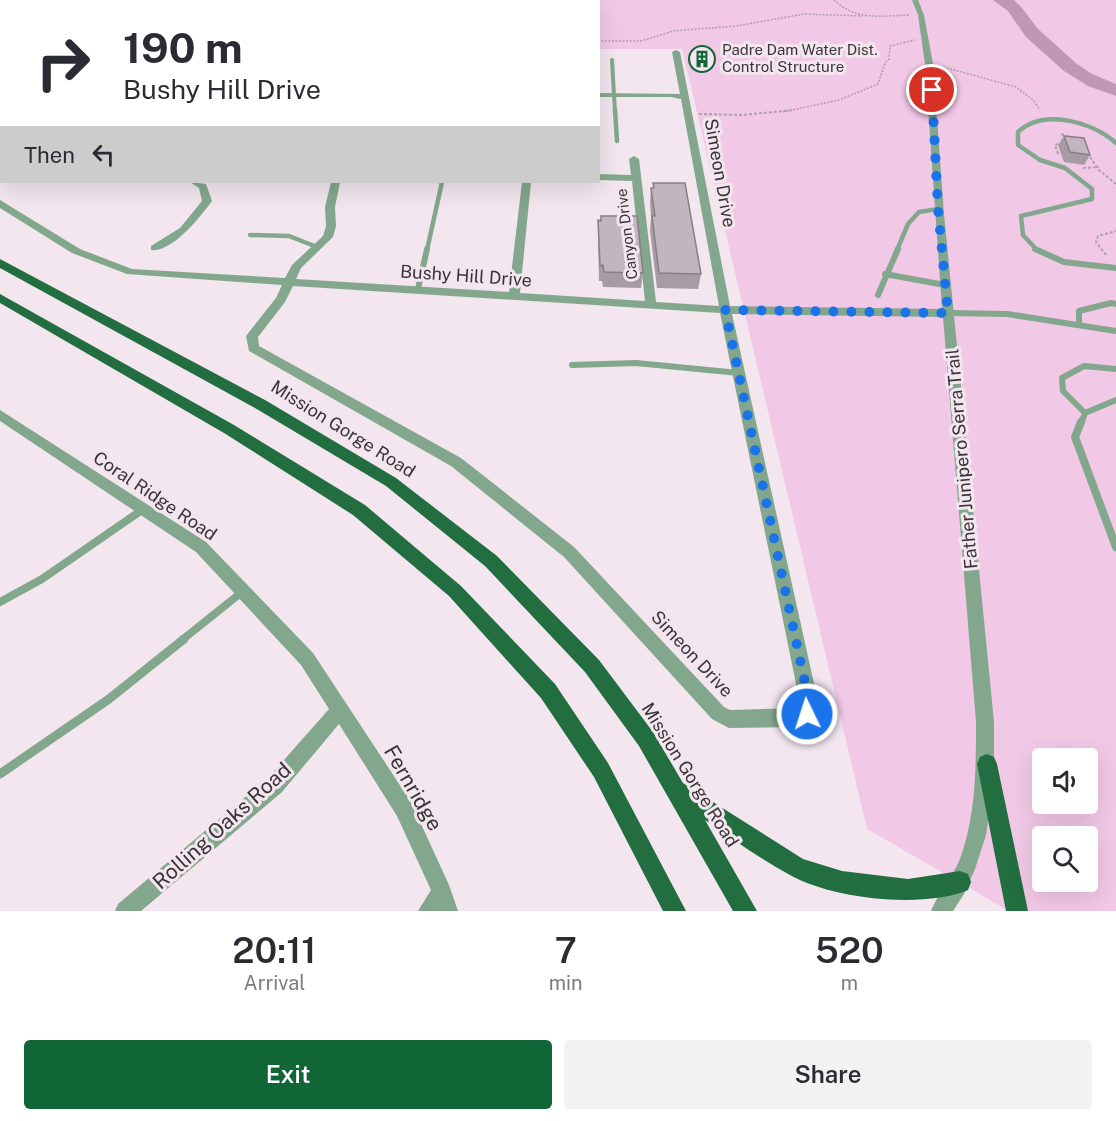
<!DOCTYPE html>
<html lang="en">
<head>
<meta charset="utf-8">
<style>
	:root { --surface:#fff; --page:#f2f2f3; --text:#2b2b33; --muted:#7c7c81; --accent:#106637 }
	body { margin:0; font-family:"Public Sans",sans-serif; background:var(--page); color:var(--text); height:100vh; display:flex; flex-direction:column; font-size:22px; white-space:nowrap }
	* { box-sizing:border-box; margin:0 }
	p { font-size:20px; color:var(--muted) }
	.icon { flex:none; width:33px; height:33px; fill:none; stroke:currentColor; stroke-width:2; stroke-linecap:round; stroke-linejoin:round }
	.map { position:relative; height:911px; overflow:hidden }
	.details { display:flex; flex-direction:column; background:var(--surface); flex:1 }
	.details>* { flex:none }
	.guide { position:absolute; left:0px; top:0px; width:600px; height:183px; box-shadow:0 6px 24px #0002; background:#fff; color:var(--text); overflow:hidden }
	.buttons { position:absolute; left:1032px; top:748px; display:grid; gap:12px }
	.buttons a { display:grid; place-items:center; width:66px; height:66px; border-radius:6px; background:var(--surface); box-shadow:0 6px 24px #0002; font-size:30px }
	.pin { position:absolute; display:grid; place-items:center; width:51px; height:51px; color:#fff; margin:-26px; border:3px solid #fff; border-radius:50%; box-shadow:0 2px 6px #0007 }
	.me { position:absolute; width:66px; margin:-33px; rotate:356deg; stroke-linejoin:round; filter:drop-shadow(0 0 4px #0008) }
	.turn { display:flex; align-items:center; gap:21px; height:126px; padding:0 24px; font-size:27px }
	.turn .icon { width:78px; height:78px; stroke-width:2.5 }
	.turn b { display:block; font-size:42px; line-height:51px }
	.then { display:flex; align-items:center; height:57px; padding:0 24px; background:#0003; gap:12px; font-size:22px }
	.eta { display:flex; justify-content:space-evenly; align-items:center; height:102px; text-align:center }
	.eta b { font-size:36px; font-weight:600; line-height:42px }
	.primary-button { display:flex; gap:12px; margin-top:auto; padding:12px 24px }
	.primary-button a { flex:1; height:69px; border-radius:6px; background:var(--accent); color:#fff; font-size:24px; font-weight:600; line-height:69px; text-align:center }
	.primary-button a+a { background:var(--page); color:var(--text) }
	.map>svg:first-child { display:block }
	.green { fill:#f2c8e7; fill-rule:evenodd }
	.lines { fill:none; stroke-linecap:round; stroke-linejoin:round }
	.river { fill:#c098b5; fill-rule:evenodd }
	.path-far1 { stroke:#aca2a9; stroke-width:1.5; stroke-dasharray:2 1.5; stroke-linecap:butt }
	.path { stroke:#aca2a9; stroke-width:2; stroke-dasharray:3 2; stroke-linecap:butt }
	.lane-far4 { stroke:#83a78d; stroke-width:4 }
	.lane-far3 { stroke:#83a78d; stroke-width:4.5 }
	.lane-far2 { stroke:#83a78d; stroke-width:6 }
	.lane-far1 { stroke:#83a78d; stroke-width:8 }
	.lane { stroke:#83a78d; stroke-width:9 }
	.street { fill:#83a78d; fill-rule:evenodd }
	.primary { fill:#226e41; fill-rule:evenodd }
	.wall { fill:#a89ca4 }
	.building { fill:#c3b5bf; stroke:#887f86; stroke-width:1.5 }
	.route { stroke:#1a73e8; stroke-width:10; stroke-dasharray:0 18 }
	.labels { text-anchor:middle; stroke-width:6; stroke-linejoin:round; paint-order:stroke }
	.far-poi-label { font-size:15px; fill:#3a3538; stroke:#f3e6ef; text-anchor:start }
	.far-street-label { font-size:15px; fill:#3a3538; stroke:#f3e6ef }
	.street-label { font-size:18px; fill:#3a3538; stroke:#f3e6ef }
	.near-street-label { font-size:21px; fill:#3a3538; stroke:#f3e6ef }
</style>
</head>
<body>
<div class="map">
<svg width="1116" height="911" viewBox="0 0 1116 911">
	<rect width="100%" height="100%" fill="#f3e6ef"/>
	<path class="green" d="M0,0H1116V911H1009L867,829L682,49H599L598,2H2L0,7ZM1042,759H1088V804H1042ZM1042,837H1088V882H1042Z"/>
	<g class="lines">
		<path class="river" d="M993,0H1014L1022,8L1038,29L1077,64L1092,74L1116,84V96L1088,86L1064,71L1026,37L1008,11Z"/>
		<g class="path-far1">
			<path d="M834,0C856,21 881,16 910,15"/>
			<path d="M285,2L289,0"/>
			<path d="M598,41H641L673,31L736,26L804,14L862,16"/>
			<path d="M940,66L1016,87L1033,100L1040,110"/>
			<path d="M783,112L839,100L878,84L885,63L889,59L890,46L915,40"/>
		</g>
		<g class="path">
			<path d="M699,114L742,115L794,110"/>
			<path d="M1061,134L1069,137"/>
			<path d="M1087,153L1099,170L1116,184"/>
			<path d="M1058,154L1055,145L1061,143"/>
			<path d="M1083,168L1099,167"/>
			<path d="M1106,255L1096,242L1098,236L1116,231"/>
		</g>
		<path class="lane-far4" d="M612,60L615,112"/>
		<g class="lane-far3">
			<path d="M615,110L617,141"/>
			<path d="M250,235L289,236L317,247"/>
			<path d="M427,250L442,182"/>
			<path d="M897,250L908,224L919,212L938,209"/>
			<path d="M1037,250L1023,235L1021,216L1092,199V189L1065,168L1040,160L1018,145V132C1044,108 1092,122 1116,143"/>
		</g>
		<g class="lane-far2">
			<path d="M1035,249L1064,262L1116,268"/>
			<path d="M885,274L945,285"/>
			<path d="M418,289L427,249"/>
			<path d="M878,295L898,249"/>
			<path d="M948,313L1007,314L1116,331"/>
			<path d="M1079,325V311L1111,303L1116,304"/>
			<path d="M572,365L636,363L739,373"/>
			<path d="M1085,413L1063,391L1062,378L1084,366L1116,369"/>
			<path d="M1081,424L1085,413L1116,400"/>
		</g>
		<g class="lane-far1">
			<path d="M1081,422L1075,437L1116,547"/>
			<path d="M0,602L42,579L142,510"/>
			<path d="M182,640L242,592"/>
		</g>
		<path class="lane" d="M0,774L109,699L184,639"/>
		<g class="street">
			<path d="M912,0H918L924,15L933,64L944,214L994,722V779L986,835L975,869L964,894L953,911H931C938,893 952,878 960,859C976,815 976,768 976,722L943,317L732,314L819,706L813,720L800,727L729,728L712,719L564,557L451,466L249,351L246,336L276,298L282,285L127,274L72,253L0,208V200L80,249L132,269L285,278L292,265L323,236L326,226L325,207L331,182H340L335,207L336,226L333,237L301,268L296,279L509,292L522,182H531L520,293L645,301L632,181L598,180V174L631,175L629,159L634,156L639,159L656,302L719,306L681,99L671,97H598V93L680,94L672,52L676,50L680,52L730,306L942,309L925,64L918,15ZM293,286L720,313L801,708L730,710L724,707L574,547L461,458L259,346L258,337L285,302Z"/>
			<rect x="0" y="41" width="2" height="4"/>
			<path d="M0,113H2L0,119Z"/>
			<path d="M2,172V178L0,179V173Z"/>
			<path d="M190,182L206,184L212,201C201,216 172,253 151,250V246L180,228L202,201L199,188Z"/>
			<path d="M0,410L206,542L313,653L411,802L449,885L458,911H418L431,890L397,816L339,724L282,792L141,911H115L118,904L268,778L329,709L301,665L196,552L0,421Z"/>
		</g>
		<g class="primary">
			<path d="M0,259L265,400L396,478L497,556L599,660L653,732L683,783L803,859L842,871L908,879L960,871L968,874L971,882L968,890C923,909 832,899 790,875C760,859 733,839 705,820L757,911H733L639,746L585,672L485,566L386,486L255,408L0,268Z"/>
			<path d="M0,294L234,425L365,505L461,586L555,684L608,763L686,911H663L594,777L541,698L449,596L353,515L224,433L0,303Z"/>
			<path d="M987,754L994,757L997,764L1028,911H1006L977,764L980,757Z"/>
		</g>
	</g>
	<g class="wall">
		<path d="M1064,136L1090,155L1084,165L1064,162L1058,145Z"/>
		<path d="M653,183L701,274L698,289L657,288L650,231L651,217L650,203L651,188H653Z"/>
		<path d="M598,220L643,273L641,288L603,287L602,281H599L598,235Z"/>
	</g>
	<g class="building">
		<path d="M1064,136L1084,138L1090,155L1070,152Z"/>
		<path d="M653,183H685L701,274L659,273L652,216H655L651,188H654Z"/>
		<path d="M601,216H637L643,273L604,272L603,265L600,266L598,220L601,221Z"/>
	</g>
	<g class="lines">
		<path class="route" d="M807,714L810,706L725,310L948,313L938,209L932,90"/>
	</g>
	<defs>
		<symbol id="building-ring" viewBox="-11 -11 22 22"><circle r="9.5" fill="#f3e6ef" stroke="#106637" stroke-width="1.5"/><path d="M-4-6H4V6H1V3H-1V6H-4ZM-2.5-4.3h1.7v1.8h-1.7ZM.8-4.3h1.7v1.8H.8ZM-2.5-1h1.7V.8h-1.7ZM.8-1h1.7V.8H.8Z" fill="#106637"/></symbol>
	</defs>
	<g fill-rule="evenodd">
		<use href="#building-ring" x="687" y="44" width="30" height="30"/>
	</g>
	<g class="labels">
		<g class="far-poi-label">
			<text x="722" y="55">Padre Dam Water Dist.<tspan x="722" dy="17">Control Structure</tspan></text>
		</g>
		<g class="far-street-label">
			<text transform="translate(627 234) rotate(-97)" y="5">Canyon Drive</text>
		</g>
		<g class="street-label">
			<text transform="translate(720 173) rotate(80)" y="6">Simeon Drive</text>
			<text transform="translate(466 276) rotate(4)" y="6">Bushy Hill Drive</text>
			<text transform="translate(343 429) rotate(32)" y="6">Mission Gorge Road</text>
			<text transform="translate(962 459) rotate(-95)" y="6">Father Junipero Serra Trail</text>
			<text transform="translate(155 496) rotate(34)" y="6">Coral Ridge Road</text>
			<text transform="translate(692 654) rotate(47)" y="6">Simeon Drive</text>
			<text transform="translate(690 775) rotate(58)" y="6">Mission Gorge Road</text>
		</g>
		<g class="near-street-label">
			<text transform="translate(413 788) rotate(60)" y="7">Fernridge</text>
			<text transform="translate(222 826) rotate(-42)" y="7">Rolling Oaks Road</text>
		</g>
	</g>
</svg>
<div class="buttons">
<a><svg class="icon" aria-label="sound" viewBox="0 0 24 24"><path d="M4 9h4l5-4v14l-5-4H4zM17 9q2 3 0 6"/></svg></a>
<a><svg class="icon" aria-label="search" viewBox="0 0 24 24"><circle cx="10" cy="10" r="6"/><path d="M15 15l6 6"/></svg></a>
</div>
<div class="pin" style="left:932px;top:90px;background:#d93025"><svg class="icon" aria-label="arrive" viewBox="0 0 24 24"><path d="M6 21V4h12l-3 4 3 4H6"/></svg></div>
<svg class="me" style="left:807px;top:714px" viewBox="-20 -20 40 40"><circle r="17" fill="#1a73e8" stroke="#fff" stroke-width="3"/><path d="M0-11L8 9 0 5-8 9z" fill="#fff"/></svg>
<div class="guide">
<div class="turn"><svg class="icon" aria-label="right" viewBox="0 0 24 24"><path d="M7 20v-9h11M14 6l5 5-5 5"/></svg><div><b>190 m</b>Bushy Hill Drive</div></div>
<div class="then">Then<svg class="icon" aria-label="left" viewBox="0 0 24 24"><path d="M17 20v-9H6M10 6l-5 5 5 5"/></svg></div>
</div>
</div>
<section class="details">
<div class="eta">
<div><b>20:11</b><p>Arrival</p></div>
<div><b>7</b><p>min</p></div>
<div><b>520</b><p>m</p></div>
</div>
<div class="primary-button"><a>Exit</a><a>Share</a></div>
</section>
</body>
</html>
